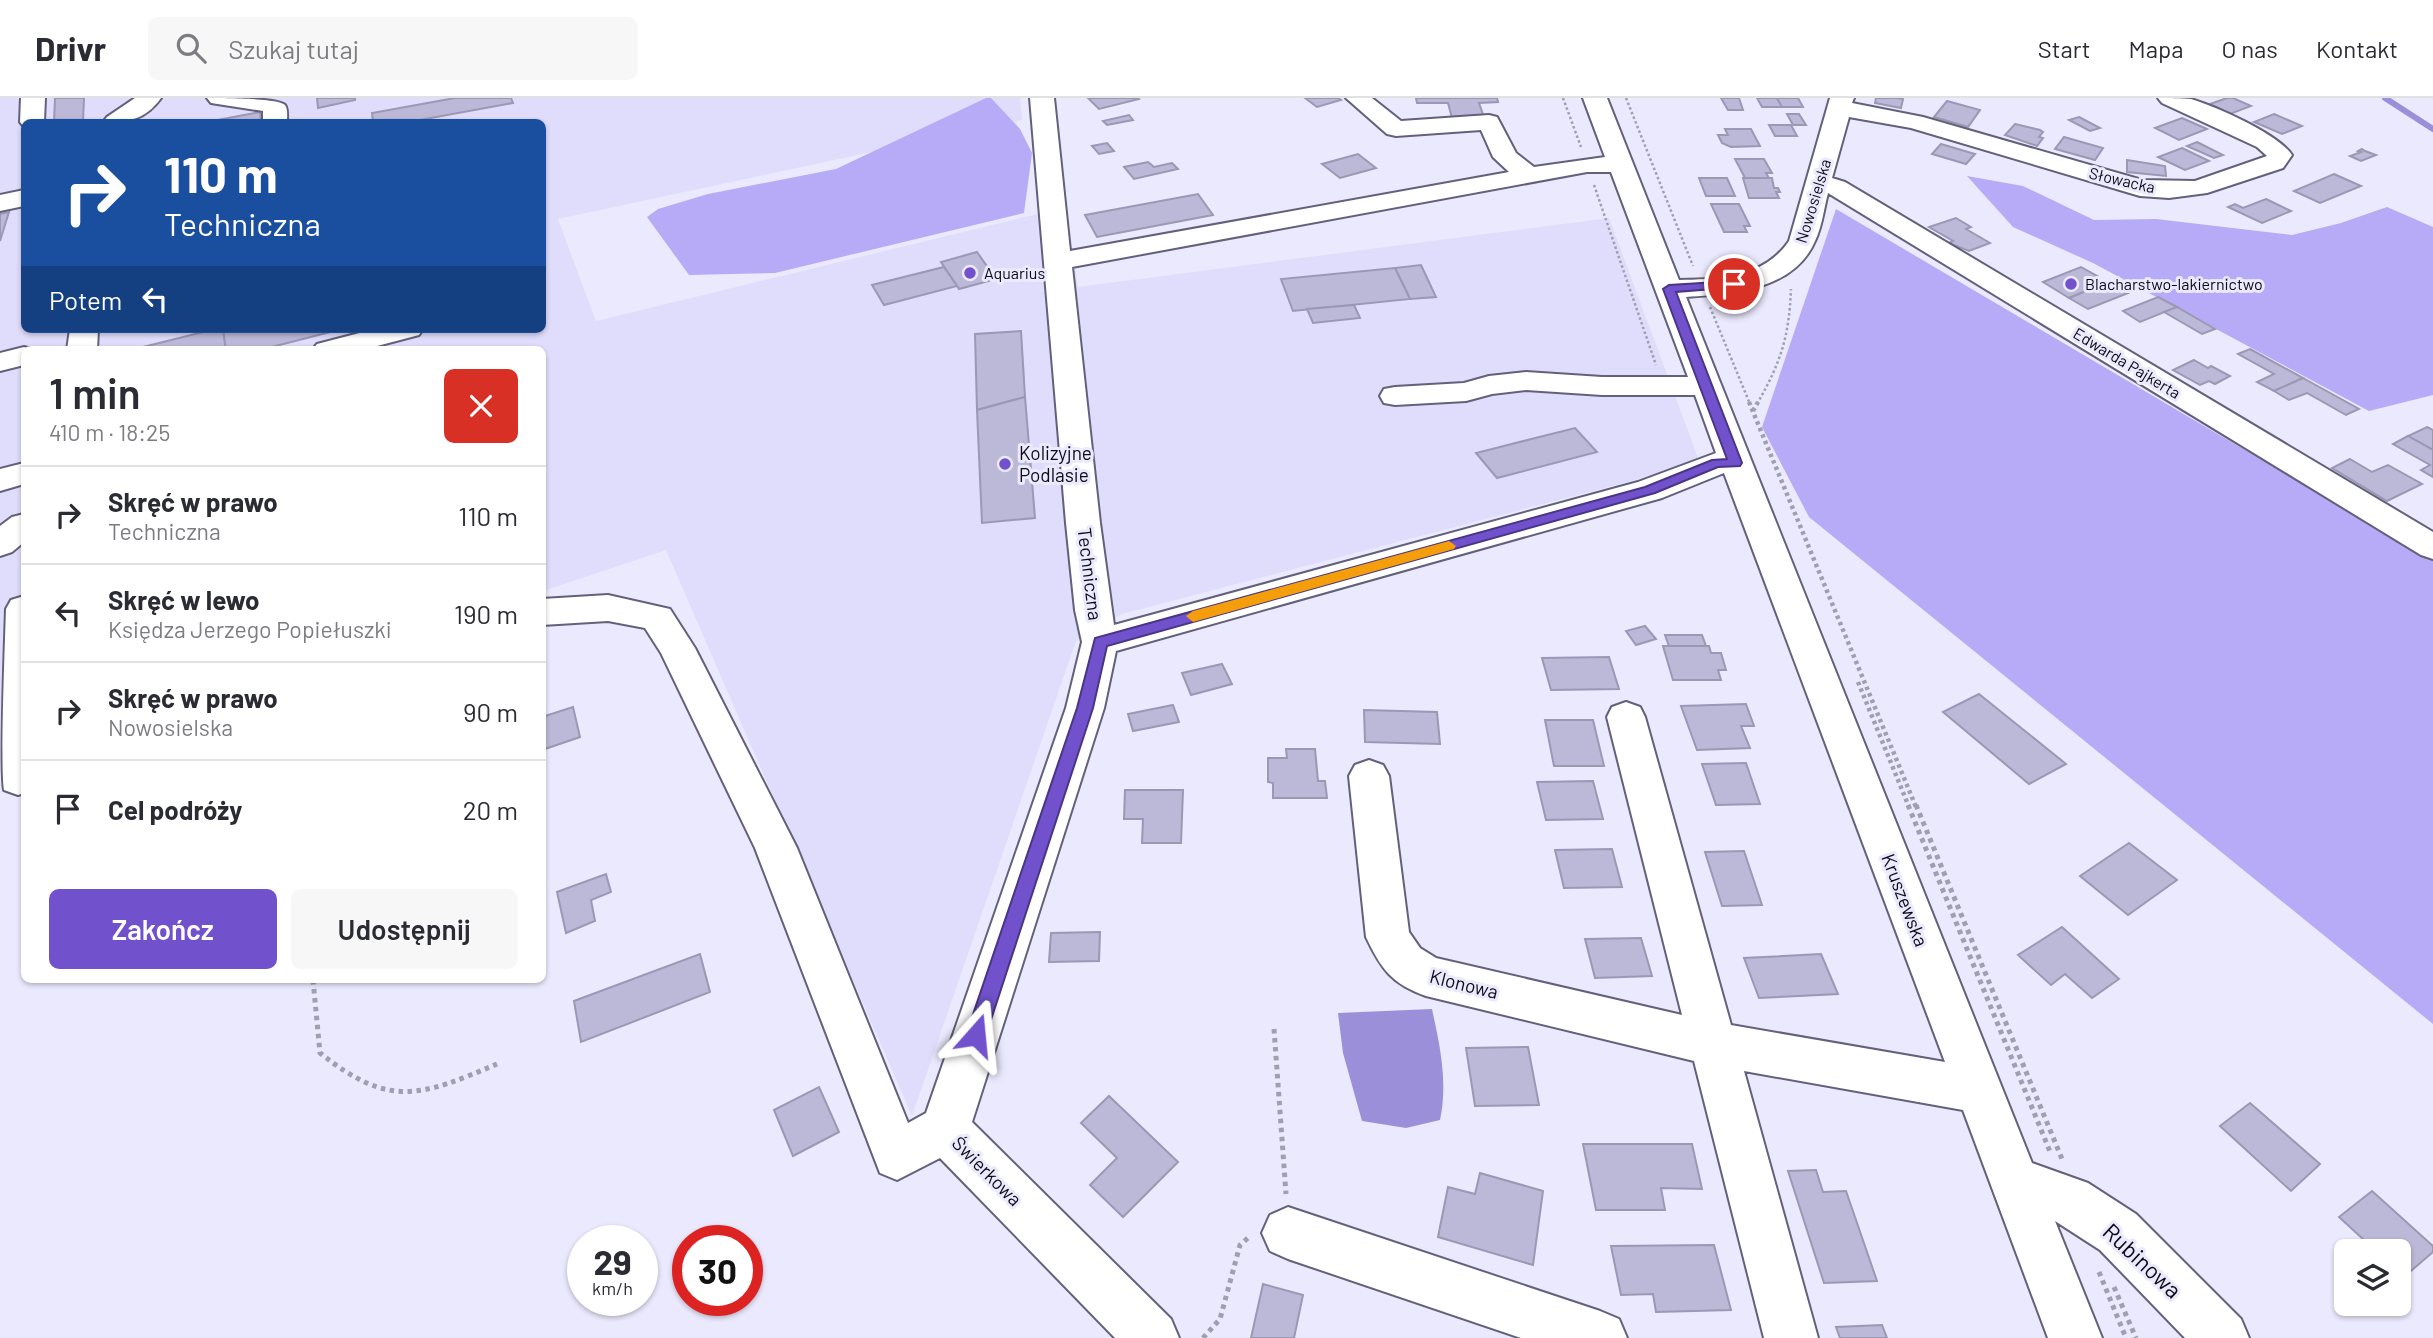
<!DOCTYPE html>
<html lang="pl">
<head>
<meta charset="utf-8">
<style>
	:root { --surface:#fff; --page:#f7f7f7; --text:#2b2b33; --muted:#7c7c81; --line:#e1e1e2; --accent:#7152cc }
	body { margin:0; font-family:Barlow,sans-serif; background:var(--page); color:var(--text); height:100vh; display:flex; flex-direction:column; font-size:26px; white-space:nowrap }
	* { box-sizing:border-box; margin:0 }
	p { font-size:23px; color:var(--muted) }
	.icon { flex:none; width:38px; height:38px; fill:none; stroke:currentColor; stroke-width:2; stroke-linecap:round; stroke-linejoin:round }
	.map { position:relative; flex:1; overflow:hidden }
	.side { position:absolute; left:21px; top:248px; width:525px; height:637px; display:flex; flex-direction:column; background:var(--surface); border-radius:10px; box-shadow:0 2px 5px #0004 }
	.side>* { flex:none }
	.guide { position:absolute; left:21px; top:21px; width:525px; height:214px; border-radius:10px; box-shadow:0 2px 5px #0004; background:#1a4fa0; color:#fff; overflow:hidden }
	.buttons { position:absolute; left:2334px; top:1141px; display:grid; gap:14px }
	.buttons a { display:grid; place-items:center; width:77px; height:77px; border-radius:10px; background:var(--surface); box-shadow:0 2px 5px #0004; font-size:35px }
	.speed { position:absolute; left:567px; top:1127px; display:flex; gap:14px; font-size:35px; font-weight:700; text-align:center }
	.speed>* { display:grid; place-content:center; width:91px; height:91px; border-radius:50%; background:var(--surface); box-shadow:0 2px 5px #0004; line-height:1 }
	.speed small { font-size:18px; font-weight:400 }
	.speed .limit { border:10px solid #d22; background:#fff; color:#111 }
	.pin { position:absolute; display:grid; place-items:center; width:60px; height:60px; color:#fff; margin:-30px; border:4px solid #fff; border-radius:50%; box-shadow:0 2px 7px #0007 }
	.me { position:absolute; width:77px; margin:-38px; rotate:18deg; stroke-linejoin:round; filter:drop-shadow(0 0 5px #0008) }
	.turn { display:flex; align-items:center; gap:24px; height:147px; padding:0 28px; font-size:32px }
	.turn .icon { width:91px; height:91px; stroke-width:2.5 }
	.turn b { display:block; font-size:49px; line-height:60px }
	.then { display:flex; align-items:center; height:66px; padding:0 28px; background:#0003; gap:14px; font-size:26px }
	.round { display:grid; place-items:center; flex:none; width:74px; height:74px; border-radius:10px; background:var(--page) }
	.summary { display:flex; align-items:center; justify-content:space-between; height:119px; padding:0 28px }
	h1 { font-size:42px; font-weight:600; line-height:52px }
	.cta { display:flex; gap:14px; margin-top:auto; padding:14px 28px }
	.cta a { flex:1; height:80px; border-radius:10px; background:var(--accent); color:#fff; font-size:28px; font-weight:600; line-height:80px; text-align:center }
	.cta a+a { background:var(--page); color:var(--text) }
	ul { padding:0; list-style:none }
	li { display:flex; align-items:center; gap:21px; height:98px; padding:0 28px; border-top:2px solid var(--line) }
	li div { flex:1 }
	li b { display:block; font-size:26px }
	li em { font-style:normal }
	header { display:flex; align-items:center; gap:42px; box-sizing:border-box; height:98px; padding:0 35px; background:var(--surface); border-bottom:2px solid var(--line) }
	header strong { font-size:33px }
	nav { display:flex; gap:38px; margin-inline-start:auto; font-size:24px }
	.search { width:490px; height:63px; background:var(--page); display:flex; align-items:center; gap:18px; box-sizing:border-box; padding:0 24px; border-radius:10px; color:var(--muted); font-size:26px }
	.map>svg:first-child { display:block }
	.built { fill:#e0ddfc; fill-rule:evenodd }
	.forest { fill:#b7abf7 }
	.water { fill:#9b8fd9 }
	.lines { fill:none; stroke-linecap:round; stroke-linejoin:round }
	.stream { stroke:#9b8fd9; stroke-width:6 }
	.building { fill:#bcb8d8; stroke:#9b97b5; stroke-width:2 }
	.minor-casing { stroke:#63607b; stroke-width:4 }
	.path-far2 { stroke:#a09faf; stroke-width:2.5; stroke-dasharray:2.5 2.5; stroke-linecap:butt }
	.path-far1 { stroke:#a09faf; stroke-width:4.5; stroke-dasharray:3.5 3.5; stroke-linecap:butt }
	.path { stroke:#a09faf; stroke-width:5; stroke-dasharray:4.5 4.5; stroke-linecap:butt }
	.minor { fill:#fff; fill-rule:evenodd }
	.route { fill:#7152cc; stroke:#493585; stroke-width:2 }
	.slow { fill:#f59e0b }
	.poi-dot { fill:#7152cc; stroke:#ebe9fd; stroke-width:2.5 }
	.labels { text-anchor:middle; stroke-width:6; stroke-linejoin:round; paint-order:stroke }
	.far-street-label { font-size:16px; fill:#0c0b15; stroke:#ebe9fd }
	.far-poi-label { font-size:16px; fill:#0c0b15; stroke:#ebe9fd; text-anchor:start }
	.poi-label { font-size:19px; fill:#0c0b15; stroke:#ebe9fd; text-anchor:start }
	.street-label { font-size:19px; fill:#0c0b15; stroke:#ebe9fd }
	.near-street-label { font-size:23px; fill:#0c0b15; stroke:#ebe9fd }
</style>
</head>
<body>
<header>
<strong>Drivr</strong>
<div class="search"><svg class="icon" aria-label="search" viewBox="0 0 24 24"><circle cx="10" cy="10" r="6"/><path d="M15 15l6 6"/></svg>Szukaj tutaj</div>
<nav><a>Start</a><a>Mapa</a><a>O nas</a><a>Kontakt</a></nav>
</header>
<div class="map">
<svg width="2433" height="1240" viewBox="0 0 2433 1240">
	<rect width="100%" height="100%" fill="#ebe9fd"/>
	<path class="built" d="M0,0H1020L1022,22L558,121L596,223L1066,109L1078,189L1609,120L1700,365L1122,516L1076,543L912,1018L666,452L543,493L542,252H24V666L0,674ZM24,24H542V231H24Z"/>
	<g class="forest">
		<path d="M986,0H991L1020,31L1032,55L1024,115L775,175L689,177L647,119L658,111L708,96L836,71Z"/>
		<path d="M1967,78L2023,88L2094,122L2156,121L2292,137L2341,125L2387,109L2433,129V297L2369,313L2093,165L2013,129Z"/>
		<path d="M1836,111L2433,463V926L1809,419L1762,329Z"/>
	</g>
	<path class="water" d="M1432,911C1440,948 1448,984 1440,1022L1406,1030L1362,1023L1343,955L1338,915Z"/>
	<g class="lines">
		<path class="stream" d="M2385,0L2433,31"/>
	</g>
	<g class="building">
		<path d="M55,0H84L83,24H54Z"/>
		<path d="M317,0H355V2L318,10Z"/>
		<path d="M455,0H511L513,5L409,24H373L372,15Z"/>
		<path d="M1088,0H1138L1139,1L1099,11Z"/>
		<path d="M1305,0H1338L1341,2L1317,9Z"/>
		<path d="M1416,0H1497L1498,4L1479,5L1484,19L1452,20L1448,5H1417Z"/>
		<path d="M1721,0H1739L1743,12H1728Z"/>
		<path d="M1757,0H1777L1782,9H1762Z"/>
		<path d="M1777,0H1798L1803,9H1782Z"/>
		<path d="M1876,0H1897L1903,1L1901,10L1875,5Z"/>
		<path d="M2227,0H2233L2251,8L2230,16L2210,6Z"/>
		<path d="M1947,3L1980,12L1968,29L1934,19Z"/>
		<path d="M260,14L261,24H207Z"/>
		<path d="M1787,16H1799L1806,27H1793Z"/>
		<path d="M2274,16L2302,28L2282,36L2254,24Z"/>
		<path d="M1129,17L1133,22L1107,27L1103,23Z"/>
		<path d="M2079,19L2100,30L2090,33L2069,22Z"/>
		<path d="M2182,20L2207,31L2179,42L2155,30Z"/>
		<path d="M2015,26L2040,32L2043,34L2039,39L2043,40L2037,48L2005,37Z"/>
		<path d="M1769,27H1791L1797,38H1775Z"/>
		<path d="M1725,31H1751L1760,48L1731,49L1722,45L1718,37H1728Z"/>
		<path d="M2064,39L2103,50L2095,62L2055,51Z"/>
		<path d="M2197,44L2223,57L2214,60L2187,48Z"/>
		<path d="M1107,45L1114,53L1099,56L1092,48Z"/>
		<path d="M1941,46L1975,56L1966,66L1932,56Z"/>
		<path d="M2182,50L2209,63L2185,72L2158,59Z"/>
		<path d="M2362,51L2365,53L2376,57L2361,63L2350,58L2361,54L2358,53Z"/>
		<path d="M1358,56L1376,70L1340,80L1322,66Z"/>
		<path d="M1735,61H1764L1772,75H1766L1769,80H1745Z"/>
		<path d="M2127,62L2165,68L2166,78L2127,74Z"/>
		<path d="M1148,64L1154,69L1172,65L1178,71L1134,81L1124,69Z"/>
		<path d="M2334,76L2361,88L2320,105L2294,93Z"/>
		<path d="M1699,80H1727L1735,98H1706Z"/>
		<path d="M1743,80H1772L1774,90H1778L1780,94H1776L1779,100H1749Z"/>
		<path d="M1198,96L1213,117L1097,139L1085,117Z"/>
		<path d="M2266,101L2291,113L2262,125L2228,109L2235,106L2243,110Z"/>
		<path d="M1711,106H1739L1750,128H1744L1747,134H1724Z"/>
		<path d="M9,114L0,143V116Z"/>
		<path d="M1956,120L1971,129L1966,131L1990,145L1969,153L1949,145L1953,143L1929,129Z"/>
		<path d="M977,154L996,181L959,191L941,164Z"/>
		<path d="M1421,167L1436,199L1410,201L1395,170Z"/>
		<path d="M944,169L957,188L884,207L872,187Z"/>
		<path d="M2081,169L2097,178L2088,182L2099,188L2069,200L2043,184Z"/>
		<path d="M1395,170L1410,201L1293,213L1281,181Z"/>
		<path d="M2108,184L2128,195L2088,211L2069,200Z"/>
		<path d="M2158,199L2177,209L2140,224L2123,213Z"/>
		<path d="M1354,207L1360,220L1313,225L1307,211Z"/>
		<path d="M2177,209L2215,231L2202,236L2164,214Z"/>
		<path d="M215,231H223L226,252H131Z"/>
		<path d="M223,231H342L260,252H226Z"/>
		<path d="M1021,233L1025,299L977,312L975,236Z"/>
		<path d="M2250,251L2303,280L2274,293L2257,284L2274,276L2238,256Z"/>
		<path d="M2194,262L2208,270L2211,268L2230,278L2215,286L2209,283L2200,287L2173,272Z"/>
		<path d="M2303,280L2359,311L2346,317L2307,295L2289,302L2274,293Z"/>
		<path d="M1025,299L1035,420L982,425L977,312Z"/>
		<path d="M2427,329L2433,332V352L2408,338Z"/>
		<path d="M1575,330L1597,354L1497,380L1476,355Z"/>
		<path d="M2408,338L2433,352V379L2421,372L2430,367L2393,346Z"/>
		<path d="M2350,361L2372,374L2388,367L2422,386L2387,403L2332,370Z"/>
		<path d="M1645,528L1656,541L1636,547L1626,533Z"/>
		<path d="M1665,537H1702L1706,548H1669Z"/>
		<path d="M1663,548H1709L1711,555H1721L1726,572H1718L1721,582H1673Z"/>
		<path d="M1609,559L1619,591L1551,592L1542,560Z"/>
		<path d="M1222,566L1232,586L1191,597L1182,575Z"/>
		<path d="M1979,596L2066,666L2029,686L1943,614Z"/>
		<path d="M1746,606L1754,628H1741L1750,650L1697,652L1681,608Z"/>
		<path d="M1173,607L1179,624L1133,633L1128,616Z"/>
		<path d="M573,609L580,639L542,652V619Z"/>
		<path d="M1364,612L1437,614L1440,646L1365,644Z"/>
		<path d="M1545,622H1593L1604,668H1554Z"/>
		<path d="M1286,651H1315L1318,683H1325L1327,700H1273V685L1268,684V660H1287Z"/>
		<path d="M1746,665L1760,706L1716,707L1702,666Z"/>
		<path d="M1593,683L1603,721L1546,722L1537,684Z"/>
		<path d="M1125,692H1183L1181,745H1142L1143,721H1124Z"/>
		<path d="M2129,745L2177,782L2128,817L2080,778Z"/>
		<path d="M1612,751L1622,789L1564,790L1555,752Z"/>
		<path d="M1744,753L1762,807L1722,808L1705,754Z"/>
		<path d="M606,776L611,794L591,802L595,823L566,835L557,794Z"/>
		<path d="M2062,829L2119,881L2092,900L2065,876L2051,887L2018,857Z"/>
		<path d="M1100,834L1099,863L1049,864L1051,835Z"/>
		<path d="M1641,840L1652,878L1595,880L1585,841Z"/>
		<path d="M700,856L710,894L581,944L574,903Z"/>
		<path d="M1821,856L1838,896L1759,900L1744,860Z"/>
		<path d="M1528,949L1539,1007L1475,1008L1466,950Z"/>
		<path d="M819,989L839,1034L793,1058L774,1012Z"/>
		<path d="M1109,998L1178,1064L1123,1119L1090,1087L1117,1060L1081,1025Z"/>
		<path d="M2250,1005L2320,1066L2291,1093L2220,1028Z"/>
		<path d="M1583,1046H1692L1702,1091L1661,1090L1665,1112H1596Z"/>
		<path d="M1816,1072L1823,1094L1846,1093L1877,1183L1824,1185L1788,1073Z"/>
		<path d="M1480,1075L1543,1093L1533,1167L1438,1139L1448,1089L1475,1096Z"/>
		<path d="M2372,1093L2433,1148V1154L2404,1179L2399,1174V1153H2376L2339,1119Z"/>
		<path d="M1714,1147L1731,1212L1656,1214L1653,1196L1621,1197L1611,1148Z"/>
		<path d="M1263,1186L1303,1197L1294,1240H1251Z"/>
		<path d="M1882,1227L1887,1240H1840L1836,1229Z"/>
	</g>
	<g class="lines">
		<defs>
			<g id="minor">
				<path d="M21,0H45L44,24H24V29L20,24Z"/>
				<path d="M135,0H161C145,22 129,24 103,24L107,19Z"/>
				<path d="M207,0C222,0 279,0 285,7C288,11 287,19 287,24H263V13L211,5Z"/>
				<path d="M1030,0H1054L1070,153L1509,74L1493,59L1481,32L1396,38L1387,36L1346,0H1372L1401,23L1489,17L1497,19L1516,55L1534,69L1605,59L1583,0H1607L1679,182C1720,181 1764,180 1789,143L1830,0H1854L1852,5L1923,19L2142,82L2195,83L2267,58L2257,49L2162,5L2158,0C2169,0 2182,0 2191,1C2217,9 2278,36 2292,57L2283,70L2207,95L2169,100L2140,98L1911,30L1849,19L1832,80L1845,84L2433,434V461L2421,457L1828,95C1824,110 1822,129 1815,143C1794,192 1733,196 1686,199L2032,1065L2088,1085L2136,1116L2241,1221L2249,1240H2185L2100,1152L2055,1123L2102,1240H2048L1963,1012L1744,973L1818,1240H1764L1694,963L1426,898C1392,886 1381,871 1366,839L1349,678L1355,667L1369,662L1383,667L1389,678L1409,834L1420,850L1436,860L1682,917L1607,619L1612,609L1626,604L1640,609L1645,619L1731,927L1945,964L1724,375L1662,400L1116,553L1104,610L972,1024L1171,1221L1179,1240H1115L940,1060L897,1082L880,1075L755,750L661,555L645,530L608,523L542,527V501L608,497L670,511L695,550L797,750L908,1025L926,1015L1066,610L1082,544L1075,512L1066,425ZM1587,74H1611L1688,279H1602L1526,274L1489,278L1464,285L1395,289L1384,291L1380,298L1384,305L1395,307L1466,303L1492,296L1526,292L1602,297H1695L1716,355L1638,384L1114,527L1100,425L1072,169Z"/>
				<path d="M24,92V108L0,113V97Z"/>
				<path d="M70,231H98L97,252H67Z"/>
				<path d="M375,231H423L419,237L362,252H312L317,246Z"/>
				<path d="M24,249L35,252H24V267L0,273V255Z"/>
				<path d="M24,365V386L0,393V371Z"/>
				<path d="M24,416V444L12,454L0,458V428L12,419Z"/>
				<path d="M24,498V695L18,697L4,692C0,670 5,544 6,511L11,502Z"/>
				<path d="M1288,1109L1600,1213L1619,1221L1627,1240H1521L1288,1161L1270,1153L1262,1135L1270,1117Z"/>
			</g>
		</defs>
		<use href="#minor" class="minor-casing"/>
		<g class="path-far2">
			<path d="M1563,0L1581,49"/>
			<path d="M1626,0L1693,168"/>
			<path d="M1594,87L1656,267"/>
			<path d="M1710,209L1750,306"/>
			<path d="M1757,306C1781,264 1789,239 1791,191"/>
		</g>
		<g class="path-far1">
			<path d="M1749,304L1916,709"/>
			<path d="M1753,313L1758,304"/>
			<path d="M1858,584L1909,709"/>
		</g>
		<g class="path">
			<path d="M1908,707L2051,1056"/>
			<path d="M1916,707L2062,1061"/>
			<path d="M313,882L320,955C390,1011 421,998 497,966"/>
			<path d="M1274,931L1286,1096"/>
			<path d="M2099,1174L2126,1240"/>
			<path d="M2114,1189L2136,1240"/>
			<path d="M1203,1240L1220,1221L1240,1147L1249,1139"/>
		</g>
		<use href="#minor" class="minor"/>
	</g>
	<path class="route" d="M1734,183L1738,184V189L1676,194L1742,365L1740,368L1718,369L1655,395L1107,548L1093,610L986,937L983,943L976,946L969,943L966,937L1077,610L1095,540L1645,389L1712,362L1727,361L1663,191L1669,187Z"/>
	<path class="slow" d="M1449,443L1456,448L1454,451L1193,524L1186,518L1193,513Z"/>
	<g class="poi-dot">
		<circle cx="970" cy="175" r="7"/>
		<circle cx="2071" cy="186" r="7"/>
		<circle cx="1005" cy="366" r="7"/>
	</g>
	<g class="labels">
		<g class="far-street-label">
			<text transform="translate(2122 82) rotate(13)" y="6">Słowacka</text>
			<text transform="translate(1813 103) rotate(-73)" y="6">Nowosielska</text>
			<text transform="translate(2127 265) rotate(31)" y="6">Edwarda Pajkerta</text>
		</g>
		<g class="far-poi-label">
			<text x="984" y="181">Aquarius</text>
			<text x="2085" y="192">Blacharstwo-lakiernictwo</text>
		</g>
		<g class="poi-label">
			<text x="1019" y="362">Kolizyjne<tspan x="1019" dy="22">Podlasie</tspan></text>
		</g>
		<g class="street-label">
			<text transform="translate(1090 476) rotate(83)" y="7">Techniczna</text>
			<text transform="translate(1905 802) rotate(69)" y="7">Kruszewska</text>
			<text transform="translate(1464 886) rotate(14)" y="7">Klonowa</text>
			<text transform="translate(987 1073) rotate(45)" y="7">Świerkowa</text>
		</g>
		<g class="near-street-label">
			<text transform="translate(2142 1163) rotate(43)" y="8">Rubinowa</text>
		</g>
	</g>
</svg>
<div class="buttons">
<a><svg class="icon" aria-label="layers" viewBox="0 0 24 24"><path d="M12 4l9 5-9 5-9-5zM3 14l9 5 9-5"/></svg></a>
</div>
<div class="speed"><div>29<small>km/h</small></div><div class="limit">30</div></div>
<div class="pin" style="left:1734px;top:186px;background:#d93025"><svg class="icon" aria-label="arrive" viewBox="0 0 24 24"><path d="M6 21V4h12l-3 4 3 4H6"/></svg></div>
<svg class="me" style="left:976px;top:937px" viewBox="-20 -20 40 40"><path d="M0-17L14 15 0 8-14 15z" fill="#7152cc" stroke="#fff" stroke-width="4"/></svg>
<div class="guide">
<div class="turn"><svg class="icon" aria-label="right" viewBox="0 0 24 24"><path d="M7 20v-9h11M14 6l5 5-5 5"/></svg><div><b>110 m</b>Techniczna</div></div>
<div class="then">Potem<svg class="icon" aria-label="left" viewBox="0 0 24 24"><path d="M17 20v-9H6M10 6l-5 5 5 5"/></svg></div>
</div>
<section class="side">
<div class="summary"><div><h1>1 min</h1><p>410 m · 18:25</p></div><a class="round" style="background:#d93025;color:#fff"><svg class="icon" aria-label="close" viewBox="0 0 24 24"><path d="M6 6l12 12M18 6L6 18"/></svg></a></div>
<ul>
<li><svg class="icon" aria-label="right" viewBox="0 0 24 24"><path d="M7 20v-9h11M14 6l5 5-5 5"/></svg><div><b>Skręć w prawo</b><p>Techniczna</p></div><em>110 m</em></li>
<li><svg class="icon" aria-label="left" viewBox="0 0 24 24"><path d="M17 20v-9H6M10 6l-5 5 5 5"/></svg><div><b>Skręć w lewo</b><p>Księdza Jerzego Popiełuszki</p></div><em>190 m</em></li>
<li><svg class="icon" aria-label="right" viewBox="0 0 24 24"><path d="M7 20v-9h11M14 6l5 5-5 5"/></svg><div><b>Skręć w prawo</b><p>Nowosielska</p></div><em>90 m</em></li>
<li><svg class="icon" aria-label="arrive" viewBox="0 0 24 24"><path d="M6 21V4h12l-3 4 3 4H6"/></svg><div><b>Cel podróży</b></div><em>20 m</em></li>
</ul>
<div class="cta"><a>Zakończ</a><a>Udostępnij</a></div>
</section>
</div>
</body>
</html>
